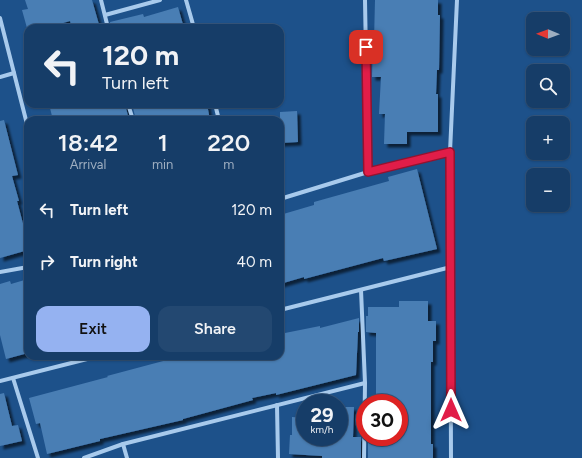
<!DOCTYPE html>
<html lang="en">
<head>
<meta charset="utf-8">
<style>
	:root { --surface:#163d68; --page:#234871; --text:#f1f3f6; --muted:#9eaec0; --line:#35567c; --accent:#95b2f1 }
	body { margin:0; font-family:Figtree,sans-serif; background:var(--page); color:var(--text); height:100vh; display:flex; flex-direction:column; font-size:15px; white-space:nowrap }
	* { box-sizing:border-box; margin:0 }
	p { font-size:13px; color:var(--muted) }
	.icon { flex:none; width:22px; height:22px; fill:none; stroke:currentColor; stroke-width:2; stroke-linecap:round; stroke-linejoin:round }
	.map { position:relative; flex:1; overflow:hidden }
	.side { position:absolute; left:24px; top:116px; width:260px; height:244px; display:flex; flex-direction:column; background:var(--surface); border-radius:12px; box-shadow:0 1px 3px #0004,0 0 0 1px var(--line) }
	.side>* { flex:none }
	.hud { position:absolute; left:24px; top:24px; width:260px; height:84px; border-radius:12px; box-shadow:0 1px 3px #0004,0 0 0 1px var(--line); background:#163d68; color:var(--text); overflow:hidden }
	.needle { width:26px; rotate:271deg }
	.fabs { position:absolute; left:526px; top:12px; display:grid; gap:8px }
	.fabs a { display:grid; place-items:center; width:44px; height:44px; border-radius:8px; background:var(--surface); box-shadow:0 1px 3px #0004,0 0 0 1px var(--line); font-size:20px }
	.speed { position:absolute; left:296px; top:394px; display:flex; gap:8px; font-size:20px; font-weight:700; text-align:center }
	.speed>* { display:grid; place-content:center; width:52px; height:52px; border-radius:50%; background:var(--surface); box-shadow:0 1px 3px #0004,0 0 0 1px var(--line); line-height:1 }
	.speed small { font-size:10px; font-weight:400 }
	.speed .limit { border:6px solid #d22; background:#fff; color:#111 }
	.pin { position:absolute; display:grid; place-items:center; width:34px; height:34px; color:#fff; margin:-17px; border-radius:8px; box-shadow:0 2px 6px #0006 }
	.me { position:absolute; width:44px; margin:-22px; rotate:0deg; stroke-linejoin:round; filter:drop-shadow(0 0 3px #0008) }
	.turn { display:flex; align-items:center; gap:14px; height:84px; padding:0 12px; font-size:18px }
	.turn .icon { width:52px; height:52px; stroke-width:2.5 }
	.turn b { display:block; font-size:28px; line-height:34px }
	.eta { display:flex; justify-content:space-evenly; align-items:center; height:68px; text-align:center }
	.eta b { font-size:24px; font-weight:600; line-height:28px }
	.cta { display:flex; gap:8px; margin-top:auto; padding:8px 12px }
	.cta a { flex:1; height:46px; border-radius:12px; background:var(--accent); color:#111; font-size:16px; font-weight:600; line-height:46px; text-align:center }
	.cta a+a { background:var(--page); color:var(--text) }
	ul { padding:0; list-style:none }
	li { display:flex; align-items:center; gap:12px; height:52px; padding:0 12px }
	li div { flex:1 }
	li b { display:block; font-size:15px }
	li em { font-style:normal }
	.map>svg:first-child { display:block }
	.building { fill:#4a7eb4; filter:url(#shadow) }
	.lines { fill:none; stroke-linecap:round; stroke-linejoin:round }
	.minor { stroke:#a8caec; stroke-width:4 }
	.route-casing { stroke:#92132f; stroke-width:10 }
	.route { stroke:#e11d48; stroke-width:7 }
</style>
</head>
<body>
<div class="map">
<svg width="582" height="458" viewBox="0 0 582 458">
	<defs>
		<filter id="shadow"><feDropShadow dx="3.5" dy="3.5" stdDeviation="1" flood-color="#0009"/></filter>
	</defs>
	<rect width="100%" height="100%" fill="#1d518a"/>
	<g class="building">
		<path d="M25,0H92L100,28H72L70,21L46,28H27L22,10L28,9Z"/>
		<path d="M375,0H438V15H440L439,70H437L436,94H438V132H407V144H384L385,114H379L381,77H372L373,41H374Z"/>
		<path d="M178,7L184,28H111L110,22L143,14L144,17Z"/>
		<path d="M49,104H125L129,120H53Z"/>
		<path d="M132,104H207L210,120H136Z"/>
		<path d="M297,111L298,142L280,143V112Z"/>
		<path d="M4,120L18,175L12,176L19,201H17L25,231L28,230V250L0,258V121Z"/>
		<path d="M417,169L437,249L384,261L383,258L304,279V277L280,284V215L314,205V202L389,181L388,177Z"/>
		<path d="M28,279V353L6,359L0,335V284L10,281L11,284Z"/>
		<path d="M399,301H428V321H436V341H433V362H431V444H433V458H368V437H399V403H376V333L366,332V316H368V307H399Z"/>
		<path d="M359,318V332H358L356,375L276,395V393L252,398L253,400L183,419V420L100,439V441L47,454L40,423L36,424L29,398L108,377L107,376L167,360L166,356H280V334L320,326V328Z"/>
		<path d="M4,393L12,426L18,425L22,441L0,446V394Z"/>
		<path d="M339,407H354L353,437H361V458H322V456L289,454L290,435H292V417L305,418V437H339Z"/>
	</g>
	<g class="lines">
		<g class="minor">
			<path d="M101,0L108,28"/>
			<path d="M186,0L194,28"/>
			<path d="M365,0L368,172"/>
			<path d="M105,15L160,0"/>
			<path d="M0,18L28,128"/>
			<path d="M0,77L14,73"/>
			<path d="M128,104L133,120"/>
			<path d="M215,104L219,120"/>
			<path d="M280,199L368,172L450,152"/>
			<path d="M0,272L28,267"/>
			<path d="M361,290L365,383L364,458"/>
			<path d="M280,310L451,267"/>
			<path d="M13,378L38,458"/>
			<path d="M0,381L99,356"/>
			<path d="M277,405L278,458"/>
			<path d="M123,444L127,458"/>
			<path d="M84,458L123,444L365,383"/>
			<path d="M451,458L450,152L457,0"/>
		</g>
	</g>
	<g class="lines">
		<defs>
			<path id="route" d="M366,47L368,172L450,152L451,410"/>
		</defs>
		<use href="#route" class="route-casing"/>
		<use href="#route" class="route"/>
	</g>
</svg>
<div class="fabs">
<a><svg class="needle" viewBox="-14 -14 28 28"><path d="M0-13l5 13h-10z" fill="#e53935"/><path d="M0 13l5-13h-10z" fill="#9eaec0"/></svg></a>
<a><svg class="icon" aria-label="search" viewBox="0 0 24 24"><circle cx="10" cy="10" r="6"/><path d="M15 15l6 6"/></svg></a>
<a>+</a>
<a>−</a>
</div>
<div class="speed"><div>29<small>km/h</small></div><div class="limit">30</div></div>
<div class="pin" style="left:366px;top:47px;background:#d93025"><svg class="icon" aria-label="arrive" viewBox="0 0 24 24"><path d="M6 21V4h12l-3 4 3 4H6"/></svg></div>
<svg class="me" style="left:451px;top:410px" viewBox="-20 -20 40 40"><path d="M0-17L14 15 0 8-14 15z" fill="#e11d48" stroke="#fff" stroke-width="4"/></svg>
<div class="hud">
<div class="turn"><svg class="icon" aria-label="left" viewBox="0 0 24 24"><path d="M17 20v-9H6M10 6l-5 5 5 5"/></svg><div><b>120 m</b>Turn left</div></div>
</div>
<section class="side">
<div class="eta">
<div><b>18:42</b><p>Arrival</p></div>
<div><b>1</b><p>min</p></div>
<div><b>220</b><p>m</p></div>
</div>
<ul>
<li><svg class="icon" aria-label="left" viewBox="0 0 24 24"><path d="M17 20v-9H6M10 6l-5 5 5 5"/></svg><div><b>Turn left</b></div><em>120 m</em></li>
<li><svg class="icon" aria-label="right" viewBox="0 0 24 24"><path d="M7 20v-9h11M14 6l5 5-5 5"/></svg><div><b>Turn right</b></div><em>40 m</em></li>
</ul>
<div class="cta"><a>Exit</a><a>Share</a></div>
</section>
</div>
</body>
</html>
